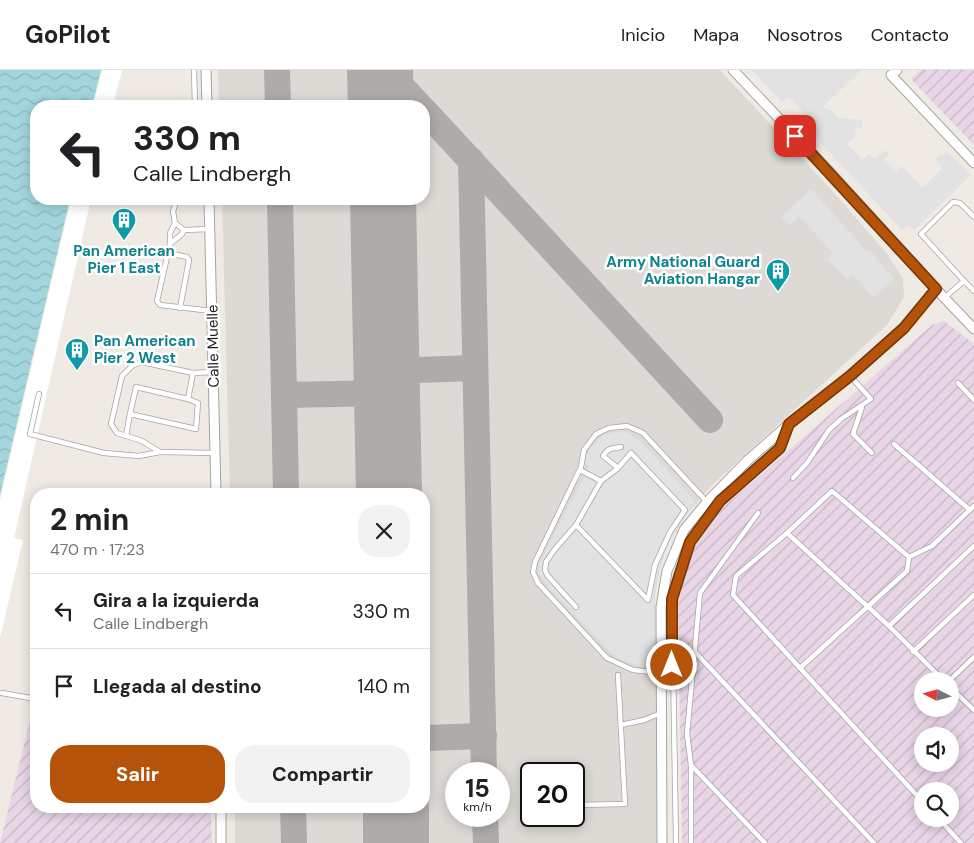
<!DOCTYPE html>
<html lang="es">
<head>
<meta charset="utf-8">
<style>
	:root { --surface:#fff; --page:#f2f2f2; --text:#202124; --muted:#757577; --line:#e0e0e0; --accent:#b45309 }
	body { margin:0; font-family:"DM Sans",sans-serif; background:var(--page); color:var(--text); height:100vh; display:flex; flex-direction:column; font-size:19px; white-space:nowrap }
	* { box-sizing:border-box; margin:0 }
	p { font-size:16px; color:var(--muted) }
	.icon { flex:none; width:28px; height:28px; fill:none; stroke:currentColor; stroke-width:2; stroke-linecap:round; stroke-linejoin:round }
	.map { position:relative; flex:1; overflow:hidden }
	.details { position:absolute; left:30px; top:418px; width:400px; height:325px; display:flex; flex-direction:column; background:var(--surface); border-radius:20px; box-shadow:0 2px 12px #0003 }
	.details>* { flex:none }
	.hud { position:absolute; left:30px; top:30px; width:400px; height:105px; border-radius:20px; box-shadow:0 2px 12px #0003; background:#fff; color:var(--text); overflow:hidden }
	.needle { width:32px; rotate:276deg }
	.fabs { position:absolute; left:914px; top:602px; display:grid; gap:10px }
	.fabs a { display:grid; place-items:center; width:45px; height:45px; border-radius:50%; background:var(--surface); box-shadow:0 2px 12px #0003; font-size:25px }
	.speed { position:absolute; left:445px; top:692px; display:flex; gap:10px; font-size:25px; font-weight:700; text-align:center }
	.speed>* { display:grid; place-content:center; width:65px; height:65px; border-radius:50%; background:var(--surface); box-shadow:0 2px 12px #0003; line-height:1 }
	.speed small { font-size:12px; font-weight:400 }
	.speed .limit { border:2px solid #111; border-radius:8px; background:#fff; color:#111 }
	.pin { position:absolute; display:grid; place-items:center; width:42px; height:42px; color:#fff; margin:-21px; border-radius:10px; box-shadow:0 2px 8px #0006 }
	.me { position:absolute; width:55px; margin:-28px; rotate:0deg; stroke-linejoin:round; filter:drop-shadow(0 0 4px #0008) }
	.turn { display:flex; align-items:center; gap:18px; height:105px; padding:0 20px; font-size:22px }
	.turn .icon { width:65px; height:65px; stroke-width:2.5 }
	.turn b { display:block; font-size:35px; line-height:42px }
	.round { display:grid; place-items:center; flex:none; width:52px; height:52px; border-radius:20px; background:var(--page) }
	.head { display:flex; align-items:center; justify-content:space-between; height:85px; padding:0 20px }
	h1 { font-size:30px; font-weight:700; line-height:38px }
	.action { display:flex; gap:10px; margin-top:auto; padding:10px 20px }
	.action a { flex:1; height:58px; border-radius:20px; background:var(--accent); color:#fff; font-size:20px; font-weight:700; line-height:58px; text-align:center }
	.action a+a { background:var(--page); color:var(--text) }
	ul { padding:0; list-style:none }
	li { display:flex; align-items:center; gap:15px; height:75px; padding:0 20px; border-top:1px solid var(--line) }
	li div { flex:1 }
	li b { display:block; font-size:19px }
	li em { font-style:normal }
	header { display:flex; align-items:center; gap:30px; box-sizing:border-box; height:70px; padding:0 25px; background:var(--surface); border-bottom:1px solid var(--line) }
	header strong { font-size:24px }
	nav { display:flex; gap:28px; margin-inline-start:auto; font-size:18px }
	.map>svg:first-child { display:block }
	.industrial { fill:url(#industrial-furrows); fill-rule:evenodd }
	.airport { fill:#dddad5; fill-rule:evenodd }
	.parking { fill:#e2e2e2 }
	.water { fill:url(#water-waves) }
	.pier { fill:#fff }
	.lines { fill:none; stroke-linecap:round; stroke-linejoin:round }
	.taxiway { stroke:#aeaba8; stroke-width:26 }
	.runway { stroke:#aeaba8; stroke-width:66 }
	.lane-casing { stroke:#a5a5a5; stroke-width:6 }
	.street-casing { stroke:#a5a5a5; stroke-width:11 }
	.lane { stroke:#fff; stroke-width:4.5 }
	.street { stroke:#fff; stroke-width:9 }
	.route-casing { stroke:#753606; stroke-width:12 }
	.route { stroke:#b45309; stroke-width:9 }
	.labels { text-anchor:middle; stroke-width:5; stroke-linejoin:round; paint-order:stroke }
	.culture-label { font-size:15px; font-weight:bold; fill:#0d838f; stroke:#fff }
	.street-label { font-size:15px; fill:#1e1e1e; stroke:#fff }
</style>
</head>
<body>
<header>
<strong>GoPilot</strong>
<nav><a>Inicio</a><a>Mapa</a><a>Nosotros</a><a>Contacto</a></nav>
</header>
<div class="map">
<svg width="974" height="773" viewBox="0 0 974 773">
	<defs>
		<pattern id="industrial-furrows" width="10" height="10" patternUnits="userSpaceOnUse" patternTransform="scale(1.25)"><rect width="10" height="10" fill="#e8d5e6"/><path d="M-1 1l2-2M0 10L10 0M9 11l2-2" fill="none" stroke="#c7b6c5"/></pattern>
		<pattern id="water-waves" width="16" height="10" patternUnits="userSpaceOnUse" patternTransform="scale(1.25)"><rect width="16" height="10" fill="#a3d5dd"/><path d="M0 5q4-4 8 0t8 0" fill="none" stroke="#8cb6bd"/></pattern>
	</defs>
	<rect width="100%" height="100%" fill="#efeae3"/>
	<g class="industrial">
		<path d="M920,0H974V75L911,9Z"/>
		<path d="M944,251L974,274V773H682L678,528L689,484L718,442L932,255ZM922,611H950V639H922ZM922,666H950V694H922ZM922,721H950V749H922Z"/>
		<path d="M30,651L36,653V736H211L212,773H0Z"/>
	</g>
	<path class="airport" d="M218,0H720L838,127L888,185L903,209L904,227L887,255L712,415L688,443L669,472L660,498L655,525L659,773H235V736H424V424H230L222,129H424V36H219ZM456,704H499V746H456ZM531,704H574V746H531Z"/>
	<g class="parking">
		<path d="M752,0H861L823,37L832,41L839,48L862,50V58L856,57L855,66L847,74L862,90L869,84L875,89L885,80L889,84L884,89L896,101L901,96L908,102L922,118L942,98L935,89L940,84L942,86L947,82L971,105L914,160L908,155L902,160L806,57L811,51L789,27L782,32Z"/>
		<path d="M811,119L867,181L869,179L894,209L873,227L853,205L847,210L827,189L833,183L799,146L790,155L781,147Z"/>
		<path d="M619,361L626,362L639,370L695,431L669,472L659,498L654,525V584L653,588L647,594L639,596L619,589L609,581L551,520L538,502L540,492L589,397L586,393V386L590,379L603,365Z"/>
	</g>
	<path class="water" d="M0,0H101L92,36H36V129H70L0,425Z"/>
	<g class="pier">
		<path d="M102,0H122L113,36H93Z"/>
		<path d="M71,129H91L14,468L23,470L0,568V430Z"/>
	</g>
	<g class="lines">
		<g class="taxiway">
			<path d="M277,0L278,36"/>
			<path d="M386,0L420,36"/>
			<path d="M424,40L710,350"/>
			<path d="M471,90L484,704"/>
			<path d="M280,129L286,424"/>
			<path d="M386,301L475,298"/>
			<path d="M284,325L387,323"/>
			<path d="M424,668L484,666"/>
			<path d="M293,736L294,773"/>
			<path d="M485,746L486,773"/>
		</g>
		<g class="runway">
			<path d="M380,0L381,36"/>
			<path d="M383,129L389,424"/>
			<path d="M396,736V773"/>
		</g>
		<defs>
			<g id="lane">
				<path d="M194,0L195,36"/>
				<path d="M177,129L173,141L175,153L184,160L209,159"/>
				<path d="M175,153L170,163V174L182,164L184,160"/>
				<path d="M170,174L157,231L160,235L212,241"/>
				<path d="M168,183L187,187L189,190L180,238"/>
				<path d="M964,211L921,164L953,132L960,133L974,147"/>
				<path d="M944,228L964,211L974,221"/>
				<path d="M213,302L193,303L142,292L133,295L122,306L111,354L117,363L142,371L160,382L215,383"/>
				<path d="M958,313L974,330"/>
				<path d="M39,324L30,364L104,383L139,386L160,382"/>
				<path d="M188,329L198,333L196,359L130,344L136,317L188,329L193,303"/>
				<path d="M862,337L853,364L872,383"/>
				<path d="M126,366L130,344"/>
				<path d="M894,374L970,440"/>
				<path d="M618,398L603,386C608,378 612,378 621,377"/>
				<path d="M793,408L807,393L829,360L841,349L871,329L850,306"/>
				<path d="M601,411L617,399L631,383L685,440L670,462L655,495L648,530"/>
				<path d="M576,455L648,530"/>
				<path d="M787,463L832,421L909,487L907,501L800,598"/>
				<path d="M909,487L932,476L974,436"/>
				<path d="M576,537L547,505L545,500L546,492L555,479L576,455L601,411L580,400"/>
				<path d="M889,556L974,476"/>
				<path d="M695,582L874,773"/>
				<path d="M913,582L974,525"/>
				<path d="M661,603L633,600L607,588L538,513L533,502L535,492L581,397L584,380L596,364L609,358L627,356L643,363L707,432"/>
				<path d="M949,611L974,587"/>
				<path d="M950,617L974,640"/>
				<path d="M2,623L36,629"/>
				<path d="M621,655L644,650L661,643"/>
				<path d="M691,695L765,773"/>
				<path d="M922,731L733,525L736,506L787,463L889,556L944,611"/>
				<path d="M574,735L625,734L618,605"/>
				<path d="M530,736H531"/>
				<path d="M939,749L961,773"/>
				<path d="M676,773L672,529L690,472L720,431L780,378L788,357"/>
				<path d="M691,773V695L687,664L700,523L758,443"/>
			</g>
			<g id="street">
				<path d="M206,0L207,36"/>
				<path d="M733,0L828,100L936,219L974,259"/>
				<path d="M897,0L891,5L974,93"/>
				<path d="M209,129L216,424"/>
				<path d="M221,736V773"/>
				<path d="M662,773L661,537L667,501L684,460L707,432L747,391L789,354L850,306L903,258L936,219"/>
			</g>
		</defs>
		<use href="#lane" class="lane-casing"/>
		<use href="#street" class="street-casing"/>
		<use href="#lane" class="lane"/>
		<use href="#street" class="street"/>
	</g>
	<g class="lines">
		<defs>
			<path id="route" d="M672,595V529L690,472L720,431L780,378L789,354L850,306L904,258L936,219L795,66"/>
		</defs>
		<use href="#route" class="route-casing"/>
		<use href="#route" class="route"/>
	</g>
	<defs>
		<symbol id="building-pin" viewBox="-11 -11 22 30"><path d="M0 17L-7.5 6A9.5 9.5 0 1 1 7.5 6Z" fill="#0f9aa8" stroke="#fff"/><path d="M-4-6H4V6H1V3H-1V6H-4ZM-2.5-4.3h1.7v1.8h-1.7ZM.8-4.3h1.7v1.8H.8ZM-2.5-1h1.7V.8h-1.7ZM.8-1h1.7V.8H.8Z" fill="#fff"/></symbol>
	</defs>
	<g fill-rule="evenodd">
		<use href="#building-pin" x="110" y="136" width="28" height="38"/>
		<use href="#building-pin" x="764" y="187" width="28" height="38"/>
		<use href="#building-pin" x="63" y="266" width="28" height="38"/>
	</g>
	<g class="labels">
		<g class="culture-label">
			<text x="124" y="186">Pan American<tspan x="124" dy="17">Pier 1 East</tspan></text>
			<text x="760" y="197" text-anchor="end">Army National Guard<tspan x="760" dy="17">Aviation Hangar</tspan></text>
			<text x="94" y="276" text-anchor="start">Pan American<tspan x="94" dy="17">Pier 2 West</tspan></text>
		</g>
		<g class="street-label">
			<text transform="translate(213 276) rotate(-91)" y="5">Calle Muelle</text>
		</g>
	</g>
</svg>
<div class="fabs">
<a><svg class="needle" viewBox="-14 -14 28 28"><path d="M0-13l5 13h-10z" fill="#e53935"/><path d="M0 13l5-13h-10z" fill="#757577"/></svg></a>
<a><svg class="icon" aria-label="sound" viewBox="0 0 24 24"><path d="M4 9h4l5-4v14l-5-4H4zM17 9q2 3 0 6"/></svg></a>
<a><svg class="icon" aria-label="search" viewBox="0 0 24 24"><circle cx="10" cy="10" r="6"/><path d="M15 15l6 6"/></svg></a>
</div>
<div class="speed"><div>15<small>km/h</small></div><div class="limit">20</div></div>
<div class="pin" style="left:795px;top:66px;background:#d93025"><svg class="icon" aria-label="arrive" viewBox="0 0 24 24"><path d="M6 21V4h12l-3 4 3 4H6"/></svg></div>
<svg class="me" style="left:672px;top:595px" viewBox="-20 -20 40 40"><circle r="17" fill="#b45309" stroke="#fff" stroke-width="3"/><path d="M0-11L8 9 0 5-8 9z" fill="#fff"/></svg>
<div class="hud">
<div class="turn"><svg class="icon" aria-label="left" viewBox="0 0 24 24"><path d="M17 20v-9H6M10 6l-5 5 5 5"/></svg><div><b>330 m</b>Calle Lindbergh</div></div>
</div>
<section class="details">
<div class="head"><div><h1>2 min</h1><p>470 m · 17:23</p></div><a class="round"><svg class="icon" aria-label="close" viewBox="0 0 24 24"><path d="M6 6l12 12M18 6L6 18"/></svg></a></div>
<ul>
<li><svg class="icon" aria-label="left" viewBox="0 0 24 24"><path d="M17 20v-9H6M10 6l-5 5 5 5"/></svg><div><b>Gira a la izquierda</b><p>Calle Lindbergh</p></div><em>330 m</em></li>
<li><svg class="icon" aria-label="arrive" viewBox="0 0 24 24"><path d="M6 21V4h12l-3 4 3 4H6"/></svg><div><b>Llegada al destino</b></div><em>140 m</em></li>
</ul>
<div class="action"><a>Salir</a><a>Compartir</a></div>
</section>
</div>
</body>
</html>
